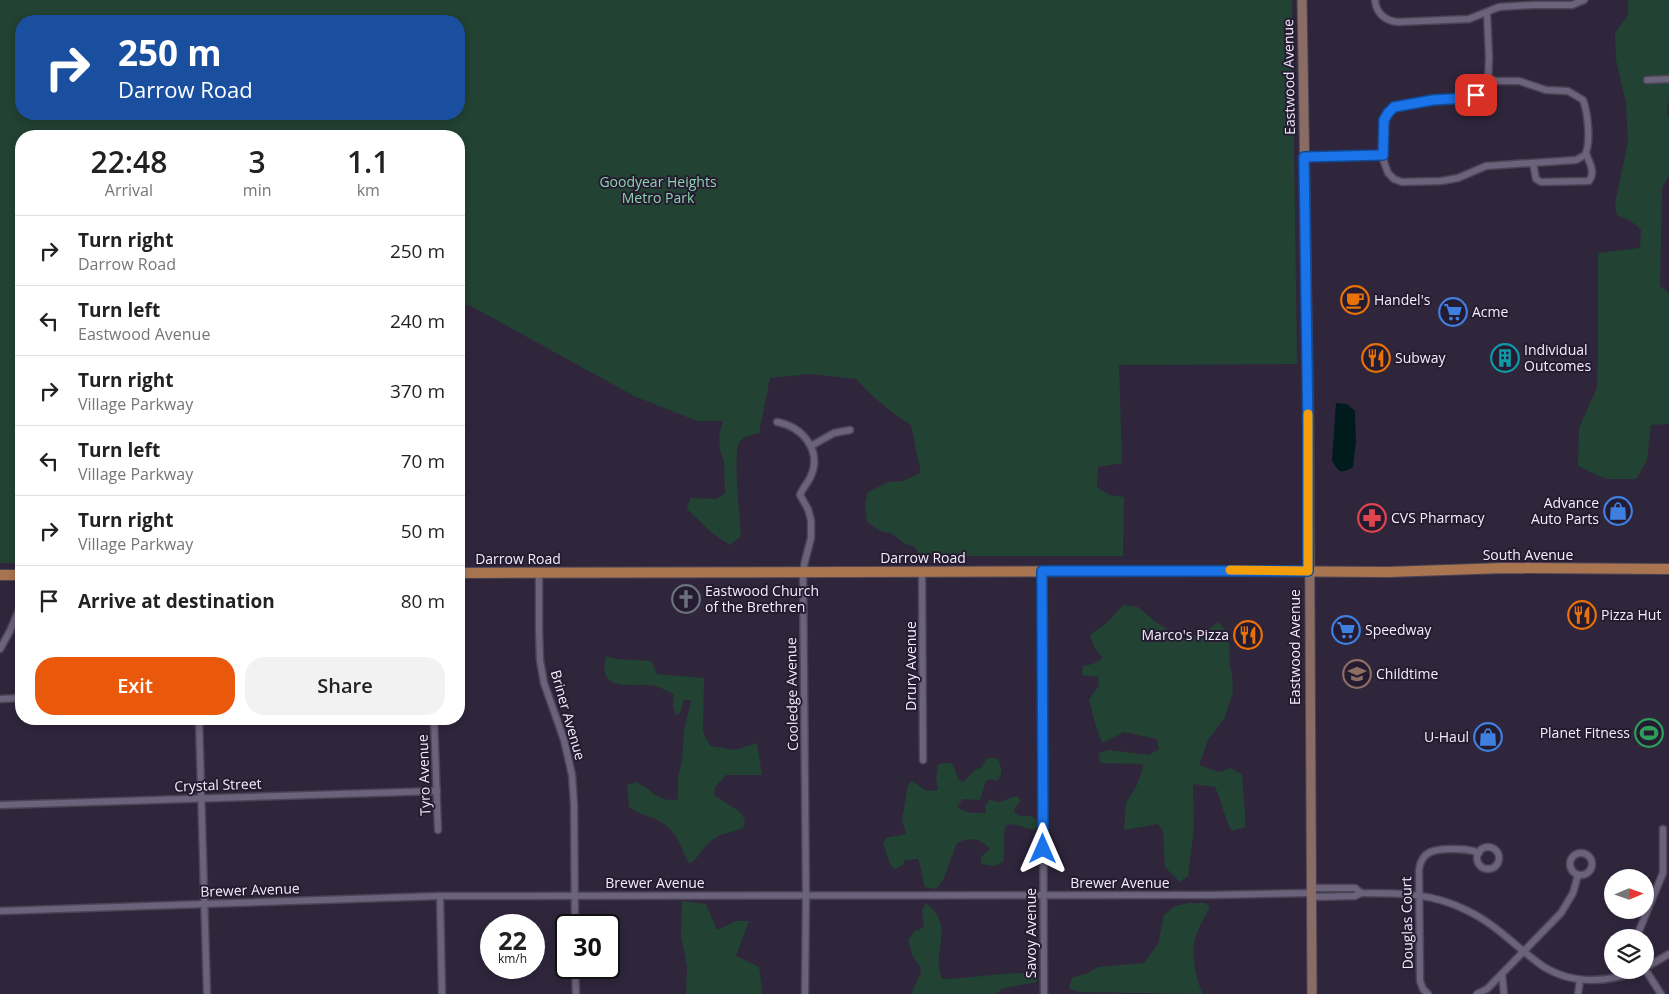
<!DOCTYPE html>
<html lang="en">
<head>
<meta charset="utf-8">
<style>
	:root { --surface:#fff; --page:#f2f2f2; --text:#222; --muted:#767676; --line:#e0e0e0; --accent:#ea580c }
	body { margin:0; font-family:"Open Sans",sans-serif; background:var(--page); color:var(--text); height:100vh; display:flex; flex-direction:column; font-size:19px; white-space:nowrap }
	* { box-sizing:border-box; margin:0 }
	p { font-size:16px; color:var(--muted) }
	.icon { flex:none; width:28px; height:28px; fill:none; stroke:currentColor; stroke-width:2; stroke-linecap:round; stroke-linejoin:round }
	.map { position:relative; flex:1; overflow:hidden }
	.side { position:absolute; left:15px; top:130px; width:450px; height:595px; display:flex; flex-direction:column; background:var(--surface); border-radius:20px; box-shadow:0 2px 8px #0003 }
	.side>* { flex:none }
	.guide { position:absolute; left:15px; top:15px; width:450px; height:105px; border-radius:20px; box-shadow:0 2px 8px #0003; background:#1a4fa0; color:#fff; overflow:hidden }
	.needle { width:32px; rotate:88deg }
	.controls { position:absolute; left:1604px; top:869px; display:grid; gap:10px }
	.controls a { display:grid; place-items:center; width:50px; height:50px; border-radius:50%; background:var(--surface); box-shadow:0 2px 8px #0003; font-size:25px }
	.speed { position:absolute; left:480px; top:914px; display:flex; gap:10px; font-size:25px; font-weight:700; text-align:center }
	.speed>* { display:grid; place-content:center; width:65px; height:65px; border-radius:50%; background:var(--surface); box-shadow:0 2px 8px #0003; line-height:1 }
	.speed small { font-size:12px; font-weight:400 }
	.speed .limit { border:2px solid #111; border-radius:8px; background:#fff; color:#111 }
	.pin { position:absolute; display:grid; place-items:center; width:42px; height:42px; color:#fff; margin:-21px; border-radius:10px; box-shadow:0 2px 8px #0006 }
	.me { position:absolute; width:55px; margin:-28px; rotate:0deg; stroke-linejoin:round; filter:drop-shadow(0 0 4px #0008) }
	.turn { display:flex; align-items:center; gap:18px; height:105px; padding:0 20px; font-size:22px }
	.turn .icon { width:65px; height:65px; stroke-width:2.5 }
	.turn b { display:block; font-size:35px; line-height:42px }
	.eta { display:flex; justify-content:space-evenly; align-items:center; height:85px; text-align:center }
	.eta b { font-size:30px; font-weight:600; line-height:35px }
	.action { display:flex; gap:10px; margin-top:auto; padding:10px 20px }
	.action a { flex:1; height:58px; border-radius:20px; background:var(--accent); color:#fff; font-size:20px; font-weight:600; line-height:58px; text-align:center }
	.action a+a { background:var(--page); color:var(--text) }
	ul { padding:0; list-style:none }
	li { display:flex; align-items:center; gap:15px; height:70px; padding:0 20px; border-top:1px solid var(--line) }
	li div { flex:1 }
	li b { display:block; font-size:19px }
	li em { font-style:normal }
	.map>svg:first-child { display:block }
	.green { fill:#224233; fill-rule:evenodd }
	.water { fill:#001b1d }
	.lines { fill:none; stroke-linecap:round; stroke-linejoin:round }
	.street-casing { stroke:#4c4456; stroke-width:9 }
	.secondary-casing { stroke:#4c4456; stroke-width:11 }
	.primary-casing { stroke:#4c4456; stroke-width:12 }
	.street { stroke:#6b627b; stroke-width:6 }
	.secondary { stroke:#8a6c65; stroke-width:9 }
	.primary { stroke:#a97550; stroke-width:10 }
	.route-casing { stroke:#114b97; stroke-width:12 }
	.route { stroke:#1a73e8; stroke-width:9 }
	.slow { stroke:#f59e0b; stroke-width:9 }
	.labels { text-anchor:middle; stroke-width:4; stroke-linejoin:round; paint-order:stroke }
	.street-label { font-size:14px; fill:#f3edfc; stroke:#251c31 }
	.park-label { font-size:14px; fill:#8dd4b0; stroke:#251c31 }
	.poi-label { font-size:14px; fill:#f3edfc; stroke:#251c31; text-anchor:start }
</style>
</head>
<body>
<div class="map">
<svg width="1669" height="994" viewBox="0 0 1669 994">
	<rect width="100%" height="100%" fill="#2f263c"/>
	<g class="green">
		<path d="M0,0H1292L1297,364L1119,365L1122,463L1098,467L1097,487L1109,495L1124,497L1123,556H920L915,547L905,544L891,533L880,531L867,522L865,504L868,492L888,482L903,481L921,473L911,425C888,410 875,399 856,379L810,374L770,378L759,433C751,435 743,436 739,443C733,455 740,521 741,536L730,545L712,533L687,509L690,498L716,499L725,493L724,462L720,450L719,435L723,421H697L634,396L471,306L459,305V136H21V563H0ZM21,21H459V114H21Z"/>
		<path d="M1628,0H1669V96L1667,113L1669,118V175L1662,188L1660,286L1669,293V424L1651,425L1647,460L1636,479H1606L1578,466L1579,428L1597,388L1598,352V253L1640,248L1641,230L1631,221L1617,215L1615,204L1628,141L1626,103L1616,60L1615,33L1628,15Z"/>
		<path d="M1123,605L1138,607L1153,620L1181,639L1203,633L1219,622L1229,636L1230,668L1232,674L1233,692L1224,719L1208,740L1199,765L1219,772L1231,768L1242,775L1245,813V827L1232,831C1224,818 1222,801 1215,787L1193,784L1194,827L1188,876L1180,882L1165,867L1163,832L1158,824L1124,830L1126,803L1137,785L1144,764L1101,763L1098,753L1109,750L1149,755L1159,749L1157,739L1124,732L1102,743L1096,727L1089,700L1099,685L1098,677L1082,675L1083,666L1093,664L1103,658L1094,647L1090,635L1108,622Z"/>
		<path d="M606,656L616,659L651,661L657,674L704,678L703,732L710,746L735,750L757,743L762,775H726L715,787L714,795L740,812L745,820L743,828L718,836L708,843L693,862L689,863C681,849 678,833 664,824C652,816 639,815 629,807L627,785L636,782C651,789 660,804 678,799V777L682,760L684,731L691,700H684L680,713L676,715L673,706L674,694C668,692 662,688 656,686C631,682 597,695 606,656Z"/>
		<path d="M992,757L998,759C1002,768 1003,773 997,781L991,779L986,781L980,800L963,799L957,806C964,814 975,813 986,813L985,806L989,800L999,802L1017,796L1021,801L1016,806L1014,812L1020,816H1032L1039,823L1035,830C1023,829 1018,822 1006,825C1002,834 1006,849 1003,862L994,866L981,864V857L990,849C980,838 969,837 957,843L943,880L936,889L925,887C922,878 922,869 918,859L905,860L903,865L894,869L890,864L883,843L886,838L906,834L902,820L908,784L912,781L927,791L938,790L936,778L938,764L944,763H952L959,780L963,782L975,770L982,767L986,759Z"/>
		<path d="M682,901L706,904L717,930L736,921H749L736,956L759,967L762,990L761,994H686L687,966L681,936Z"/>
		<path d="M926,903C957,928 930,949 942,979C973,979 1004,971 1035,974L1037,982L1004,988L995,994H913L912,992L921,973L920,966L913,957L908,940L915,931L924,927L922,910Z"/>
		<path d="M1190,903H1204L1210,906C1205,917 1196,931 1194,943C1192,958 1196,981 1203,994L1078,992L1069,988L1072,978L1081,975H1084L1098,967L1144,963L1158,944L1164,915L1175,906Z"/>
	</g>
	<path class="water" d="M1336,403L1347,404L1355,411L1356,441L1353,467C1342,474 1338,473 1332,460Z"/>
	<g class="lines">
		<defs>
			<g id="street">
				<path d="M1375,0C1376,13 1385,21 1398,22L1469,19L1499,7L1532,5H1572L1584,0"/>
				<path d="M1487,13L1489,57L1488,83L1482,91L1468,98L1433,100L1415,104L1402,105L1390,110L1384,120L1383,129L1384,162L1388,173L1394,179L1402,182L1441,181L1458,178L1486,166L1576,160L1585,155C1591,143 1588,113 1583,100L1568,91L1546,90L1519,81H1496L1489,79"/>
				<path d="M1647,80L1669,79"/>
				<path d="M1304,157L1383,155"/>
				<path d="M1533,163L1536,179L1541,182L1589,181C1596,171 1589,163 1586,153"/>
				<path d="M777,422C803,427 823,451 810,478C807,484 802,489 800,495L808,509L811,520V538L805,561L803,572L806,895L805,994"/>
				<path d="M811,446L834,433L850,430"/>
				<path d="M1042,571L1044,994"/>
				<path d="M922,572L923,760"/>
				<path d="M539,573V631L540,660L544,683L564,740L572,775L574,804L575,925"/>
				<path d="M0,649L10,631L21,605"/>
				<path d="M0,699L21,698"/>
				<path d="M199,719L207,994"/>
				<path d="M434,719L438,830"/>
				<path d="M0,805L437,791"/>
				<circle cx="1488" cy="858" r="11"/>
				<circle cx="1581" cy="864" r="11"/>
				<path d="M1311,888H1355L1361,893C1398,893 1433,893 1466,910C1494,923 1513,944 1537,962C1567,985 1606,984 1639,970"/>
				<path d="M440,896L442,994"/>
				<path d="M1311,897L1355,896L1361,893"/>
				<path d="M0,911L440,896L1212,895L1311,893"/>
				<path d="M1636,938L1663,873V829"/>
				<path d="M575,968L576,994"/>
				<path d="M1645,968L1669,954"/>
				<path d="M1645,969L1661,994"/>
				<path d="M1502,974L1504,994"/>
				<path d="M1428,994L1423,989L1420,981L1419,870C1421,851 1435,849 1451,849C1461,849 1470,849 1479,853"/>
				<path d="M1477,994L1487,989L1561,913L1573,893L1578,875"/>
				<path d="M1578,994L1580,980"/>
			</g>
			<path id="secondary" d="M1302,0L1309,431L1312,994"/>
			<g id="primary">
				<path d="M459,573L1232,571L1388,572L1504,568L1669,569"/>
				<path d="M0,575H21"/>
			</g>
		</defs>
		<use href="#street" class="street-casing"/>
		<use href="#secondary" class="secondary-casing"/>
		<use href="#primary" class="primary-casing"/>
		<use href="#street" class="street"/>
		<use href="#secondary" class="secondary"/>
		<use href="#primary" class="primary"/>
	</g>
	<g class="lines">
		<defs>
			<path id="route" d="M1043,849L1042,571H1308V431L1304,157L1383,155L1384,120L1388,113L1394,107L1433,100L1468,98L1476,95"/>
		</defs>
		<use href="#route" class="route-casing"/>
		<use href="#route" class="route"/>
		<path class="slow" d="M1230,570L1308,571V414"/>
	</g>
	<defs>
		<symbol id="cafe-ring" viewBox="-11 -11 22 22"><circle r="9.5" fill="#251c31" stroke="#e8710a" stroke-width="1.5"/><path d="M-5.5-4.5H6V0H3Q3 3.5 0 3.5H-2.5Q-5.5 3.5-5.5 0ZM3-3.2v2h1.7v-2ZM-6 4.5H4V6H-6Z" fill="#e8710a"/></symbol>
		<symbol id="supermarket-ring" viewBox="-11 -11 22 22"><circle r="9.5" fill="#251c31" stroke="#3f7fe0" stroke-width="1.5"/><path d="M-6-5.5h2.5l.6 2H6L4.5 2H-2.5L-4.4-4H-6ZM-1.5 3.2a1.3 1.3 0 1 0 .1 0ZM3 3.2a1.3 1.3 0 1 0 .1 0Z" fill="#3f7fe0"/></symbol>
		<symbol id="restaurant-ring" viewBox="-11 -11 22 22"><circle r="9.5" fill="#251c31" stroke="#e8710a" stroke-width="1.5"/><path d="M-5-6h1v4h1v-4h1v4h1v-4h1v5L-1.5 .5V6h-2V.5L-5-1ZM5-6V6H3V1.5H1.5Q1.5-4 5-6Z" fill="#e8710a"/></symbol>
		<symbol id="building-ring" viewBox="-11 -11 22 22"><circle r="9.5" fill="#251c31" stroke="#0f9aa8" stroke-width="1.5"/><path d="M-4-6H4V6H1V3H-1V6H-4ZM-2.5-4.3h1.7v1.8h-1.7ZM.8-4.3h1.7v1.8H.8ZM-2.5-1h1.7V.8h-1.7ZM.8-1h1.7V.8H.8Z" fill="#0f9aa8"/></symbol>
		<symbol id="shop-ring" viewBox="-11 -11 22 22"><circle r="9.5" fill="#251c31" stroke="#3f7fe0" stroke-width="1.5"/><path d="M-5-2.5h2.3a2.7 3.5 0 0 1 5.4 0H5L5.5 6h-11ZM-1.5-2.5h3a1.5 2.3 0 0 0-3 0Z" fill="#3f7fe0"/></symbol>
		<symbol id="pharmacy-ring" viewBox="-11 -11 22 22"><circle r="9.5" fill="#251c31" stroke="#e0444e" stroke-width="1.5"/><path d="M-2-6h4v4h4v4h-4v4h-4v-4h-4v-4h4Z" fill="#e0444e"/></symbol>
		<symbol id="church-ring" viewBox="-11 -11 22 22"><circle r="9.5" fill="#251c31" stroke="#6b7280" stroke-width="1.5"/><path d="M-1.2-6h2.4v3.5h3.3v2.4h-3.3V6h-2.4V-.1h-3.3v-2.4h3.3Z" fill="#6b7280"/></symbol>
		<symbol id="school-ring" viewBox="-11 -11 22 22"><circle r="9.5" fill="#251c31" stroke="#8d6e63" stroke-width="1.5"/><path d="M0-5L7-2L0 1L-7-2ZM-4 1L0 2.5L4 1V4Q0 6-4 4Z" fill="#8d6e63"/></symbol>
		<symbol id="stadium-ring" viewBox="-11 -11 22 22"><circle r="9.5" fill="#251c31" stroke="#2e9e5b" stroke-width="1.5"/><path d="M0-5a6.5 5 0 1 0 0 10a6.5 5 0 1 0 0-10ZM-3.5-1.8h7v3.6h-7Z" fill="#2e9e5b"/></symbol>
	</defs>
	<g fill-rule="evenodd">
		<use href="#cafe-ring" x="1339" y="284" width="32" height="32"/>
		<use href="#supermarket-ring" x="1437" y="296" width="32" height="32"/>
		<use href="#restaurant-ring" x="1360" y="342" width="32" height="32"/>
		<use href="#building-ring" x="1489" y="342" width="32" height="32"/>
		<use href="#shop-ring" x="1602" y="495" width="32" height="32"/>
		<use href="#pharmacy-ring" x="1356" y="502" width="32" height="32"/>
		<use href="#church-ring" x="670" y="583" width="32" height="32"/>
		<use href="#restaurant-ring" x="1566" y="599" width="32" height="32"/>
		<use href="#supermarket-ring" x="1330" y="614" width="32" height="32"/>
		<use href="#restaurant-ring" x="1232" y="619" width="32" height="32"/>
		<use href="#school-ring" x="1341" y="658" width="32" height="32"/>
		<use href="#stadium-ring" x="1633" y="717" width="32" height="32"/>
		<use href="#shop-ring" x="1472" y="721" width="32" height="32"/>
	</g>
	<g class="labels">
		<g class="street-label">
			<text transform="translate(1289 77) rotate(-91)" y="5">Eastwood Avenue</text>
			<text x="1528" y="560">South Avenue</text>
			<text x="923" y="563">Darrow Road</text>
			<text x="518" y="564">Darrow Road</text>
			<text transform="translate(1295 647) rotate(-90)" y="5">Eastwood Avenue</text>
			<text transform="translate(911 666) rotate(-90)" y="5">Drury Avenue</text>
			<text transform="translate(792 694) rotate(-91)" y="5">Cooledge Avenue</text>
			<text transform="translate(568 715) rotate(74)" y="5">Briner Avenue</text>
			<text transform="translate(424 775) rotate(-92)" y="5">Tyro Avenue</text>
			<text transform="translate(218 785) rotate(-2)" y="5">Crystal Street</text>
			<text x="655" y="888">Brewer Avenue</text>
			<text x="1120" y="888">Brewer Avenue</text>
			<text transform="translate(250 890) rotate(-2)" y="5">Brewer Avenue</text>
			<text transform="translate(1407 923) rotate(-91)" y="5">Douglas Court</text>
			<text transform="translate(1031 933) rotate(-90)" y="5">Savoy Avenue</text>
		</g>
		<g class="park-label">
			<text x="658" y="187">Goodyear Heights<tspan x="658" dy="16">Metro Park</tspan></text>
		</g>
		<g class="poi-label">
			<text x="1374" y="305">Handel's</text>
			<text x="1472" y="317">Acme</text>
			<text x="1524" y="355">Individual<tspan x="1524" dy="16">Outcomes</tspan></text>
			<text x="1395" y="363">Subway</text>
			<text x="1599" y="508" text-anchor="end">Advance<tspan x="1599" dy="16">Auto Parts</tspan></text>
			<text x="1391" y="523">CVS Pharmacy</text>
			<text x="705" y="596">Eastwood Church<tspan x="705" dy="16">of the Brethren</tspan></text>
			<text x="1601" y="620">Pizza Hut</text>
			<text x="1365" y="635">Speedway</text>
			<text x="1229" y="640" text-anchor="end">Marco's Pizza</text>
			<text x="1376" y="679">Childtime</text>
			<text x="1630" y="738" text-anchor="end">Planet Fitness</text>
			<text x="1469" y="742" text-anchor="end">U-Haul</text>
		</g>
	</g>
</svg>
<div class="controls">
<a><svg class="needle" viewBox="-14 -14 28 28"><path d="M0-13l5 13h-10z" fill="#e53935"/><path d="M0 13l5-13h-10z" fill="#767676"/></svg></a>
<a><svg class="icon" aria-label="layers" viewBox="0 0 24 24"><path d="M12 4l9 5-9 5-9-5zM3 14l9 5 9-5"/></svg></a>
</div>
<div class="speed"><div>22<small>km/h</small></div><div class="limit">30</div></div>
<div class="pin" style="left:1476px;top:95px;background:#d93025"><svg class="icon" aria-label="arrive" viewBox="0 0 24 24"><path d="M6 21V4h12l-3 4 3 4H6"/></svg></div>
<svg class="me" style="left:1043px;top:849px" viewBox="-20 -20 40 40"><path d="M0-17L14 15 0 8-14 15z" fill="#1a73e8" stroke="#fff" stroke-width="4"/></svg>
<div class="guide">
<div class="turn"><svg class="icon" aria-label="right" viewBox="0 0 24 24"><path d="M7 20v-9h11M14 6l5 5-5 5"/></svg><div><b>250 m</b>Darrow Road</div></div>
</div>
<section class="side">
<div class="eta">
<div><b>22:48</b><p>Arrival</p></div>
<div><b>3</b><p>min</p></div>
<div><b>1.1</b><p>km</p></div>
</div>
<ul>
<li><svg class="icon" aria-label="right" viewBox="0 0 24 24"><path d="M7 20v-9h11M14 6l5 5-5 5"/></svg><div><b>Turn right</b><p>Darrow Road</p></div><em>250 m</em></li>
<li><svg class="icon" aria-label="left" viewBox="0 0 24 24"><path d="M17 20v-9H6M10 6l-5 5 5 5"/></svg><div><b>Turn left</b><p>Eastwood Avenue</p></div><em>240 m</em></li>
<li><svg class="icon" aria-label="right" viewBox="0 0 24 24"><path d="M7 20v-9h11M14 6l5 5-5 5"/></svg><div><b>Turn right</b><p>Village Parkway</p></div><em>370 m</em></li>
<li><svg class="icon" aria-label="left" viewBox="0 0 24 24"><path d="M17 20v-9H6M10 6l-5 5 5 5"/></svg><div><b>Turn left</b><p>Village Parkway</p></div><em>70 m</em></li>
<li><svg class="icon" aria-label="right" viewBox="0 0 24 24"><path d="M7 20v-9h11M14 6l5 5-5 5"/></svg><div><b>Turn right</b><p>Village Parkway</p></div><em>50 m</em></li>
<li><svg class="icon" aria-label="arrive" viewBox="0 0 24 24"><path d="M6 21V4h12l-3 4 3 4H6"/></svg><div><b>Arrive at destination</b></div><em>80 m</em></li>
</ul>
<div class="action"><a>Exit</a><a>Share</a></div>
</section>
</div>
</body>
</html>
